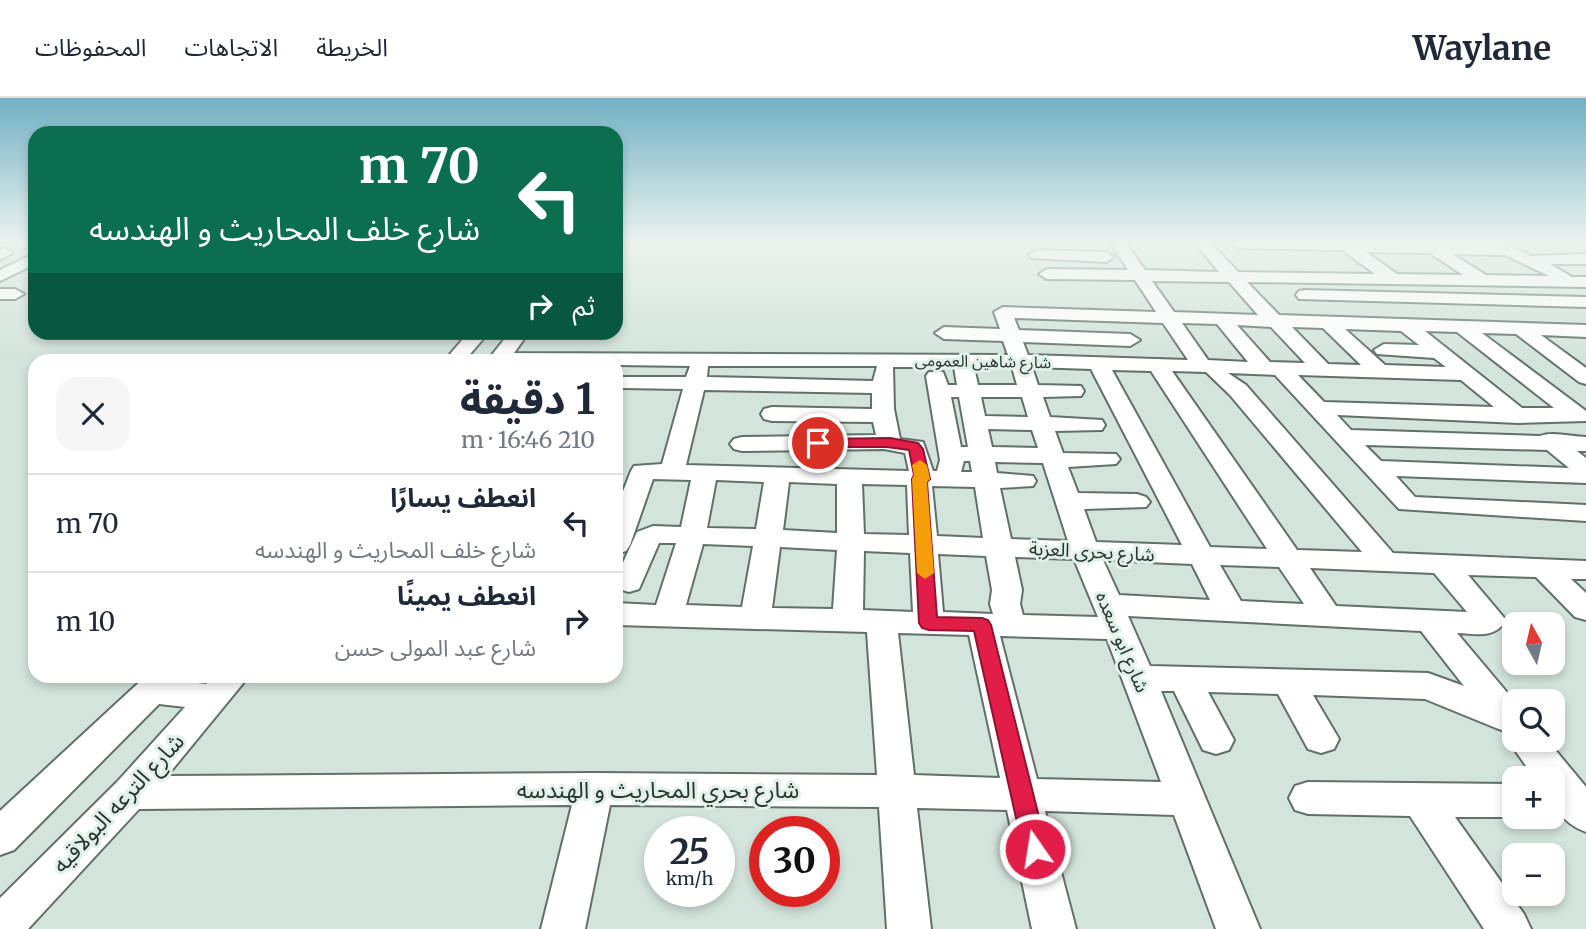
<!DOCTYPE html>
<html lang="ar">
<head>
<meta charset="utf-8">
<style>
	:root { --surface:#fff; --page:#f6f6f7; --text:#1f2937; --muted:#747a83; --line:#e0e1e3 }
	body { margin:0; font-family:Merriweather,"Noto Sans Arabic",serif; background:var(--page); color:var(--text); direction:rtl; height:100vh; display:flex; flex-direction:column; font-size:26px; white-space:nowrap }
	* { box-sizing:border-box; margin:0 }
	p { font-size:23px; color:var(--muted) }
	.icon { flex:none; width:38px; height:38px; fill:none; stroke:currentColor; stroke-width:2; stroke-linecap:round; stroke-linejoin:round }
	.map { position:relative; flex:1; overflow:hidden; direction:ltr }
	.panel { position:absolute; left:28px; top:256px; width:595px; height:329px; display:flex; flex-direction:column; background:var(--surface); border-radius:21px; box-shadow:0 4px 10px #0003; direction:rtl }
	.panel>* { flex:none }
	.top-card { position:absolute; left:28px; top:28px; width:595px; height:214px; border-radius:21px; box-shadow:0 4px 10px #0003; direction:rtl; background:#0b6e4f; color:#fff; overflow:hidden }
	.needle { width:46px; rotate:352deg }
	.fabs { position:absolute; left:1502px; top:514px; display:grid; gap:14px }
	.fabs a { display:grid; place-items:center; width:63px; height:63px; border-radius:14px; background:var(--surface); box-shadow:0 4px 10px #0003; font-size:35px }
	.speed { position:absolute; left:644px; top:718px; display:flex; gap:14px; font-size:35px; font-weight:700; text-align:center }
	.speed>* { display:grid; place-content:center; width:91px; height:91px; border-radius:50%; background:var(--surface); box-shadow:0 4px 10px #0003; line-height:1 }
	.speed small { font-size:18px; font-weight:400 }
	.speed .limit { border:10px solid #d22; background:#fff; color:#111 }
	.pin { position:absolute; display:grid; place-items:center; width:60px; height:60px; color:#fff; margin:-30px; border:4px solid #fff; border-radius:50%; box-shadow:0 2px 7px #0007 }
	.me { position:absolute; width:77px; margin:-38px; rotate:347deg; stroke-linejoin:round; filter:drop-shadow(0 0 5px #0008) }
	.turn { display:flex; align-items:center; gap:24px; height:147px; padding:0 28px; font-size:32px }
	.turn .icon { width:91px; height:91px; stroke-width:2.5 }
	.turn b { display:block; font-size:49px; line-height:60px }
	.then { display:flex; align-items:center; height:66px; padding:0 28px; background:#0003; gap:14px; font-size:26px }
	.round { display:grid; place-items:center; flex:none; width:74px; height:74px; border-radius:21px; background:var(--page) }
	.head { display:flex; align-items:center; justify-content:space-between; height:119px; padding:0 28px }
	h1 { font-size:42px; font-weight:700; line-height:52px }
	ul { padding:0; list-style:none }
	li { display:flex; align-items:center; gap:21px; height:98px; padding:0 28px; border-top:2px solid var(--line) }
	li div { flex:1 }
	li b { display:block; font-size:26px }
	li em { font-style:normal }
	header { display:flex; align-items:center; gap:42px; box-sizing:border-box; height:98px; padding:0 35px; background:var(--surface); border-bottom:2px solid var(--line) }
	header strong { font-size:33px }
	nav { display:flex; gap:38px; margin-inline-start:auto; font-size:24px }
	.map>svg:first-child { display:block }
	.lines { fill:none; stroke-linecap:round; stroke-linejoin:round }
	.minor-casing { stroke:#617069; stroke-width:4 }
	.minor { fill:#fff; fill-rule:evenodd }
	.route { fill:#e11d48; stroke:#92132f; stroke-width:2 }
	.slow { fill:#f59e0b }
	.labels { text-anchor:middle; stroke-width:6; stroke-linejoin:round; paint-order:stroke }
	.far-street-label { font-size:16px; fill:#2c3330; stroke:#e0f1e9 }
	.street-label { font-size:19px; fill:#2c3330; stroke:#e0f1e9 }
	.near-street-label { font-size:23px; fill:#2c3330; stroke:#e0f1e9 }
</style>
</head>
<body>
<header>
<strong>Waylane</strong>
<nav><a>الخريطة</a><a>الاتجاهات</a><a>المحفوظات</a></nav>
</header>
<div class="map">
<svg width="1586" height="831" viewBox="0 0 1586 831">
	<rect width="100%" height="100%" fill="#d3e4dc"/>
	<g class="lines">
		<defs>
			<g id="minor">
				<path d="M1111,145H1126L1145,172L1219,174L1195,145H1211L1238,174L1375,176L1342,152L1237,150L1230,145H1506L1531,158L1586,156V166H1550L1572,179H1586V189L1247,184L1279,217L1586,227V239L1541,237L1586,270V286L1579,284L1516,236L1482,235L1586,313V323L1519,325L1337,317L1351,332L1540,338C1553,333 1572,339 1586,339V353H1577L1586,360V385L1396,378L1415,399L1586,407V423L1399,411L1275,277L1228,275L1246,287L1393,455L1586,463V481H1571L1586,495V522L1575,519L1536,479L1468,477L1506,522C1495,541 1477,536 1457,535L1515,604L1514,642H1547L1586,689V734C1560,724 1552,707 1552,681H1535L1508,642L1513,632L1508,634L1496,630L1425,601L1313,597L1339,641L1334,651L1321,655L1308,651L1278,596L1208,594L1234,642L1229,652L1216,656L1203,652L1174,593H1161L1260,831H1216L1174,717L1045,713L1076,831H1032L1007,712L917,710L931,831H887L879,709L610,707L585,831H541L572,707L139,711L28,831H0V800L117,684L185,609L159,606L14,752L0,757V713L146,578H182L180,583L206,586L214,578H249L167,678L595,675L877,677L867,534L616,527V505L656,507L676,445H659L639,491L629,494L619,491L616,480L637,434L653,428L681,429L691,382L653,381L630,447L626,453L616,456V411L631,373L634,368L662,366L683,291L621,290L616,289V279H686L690,268L616,267V262H488L510,234H529L514,255L1008,257L1003,243L944,241L935,235L944,229L1000,231L994,214L1003,209L1156,214L1135,182L1047,181L1039,176L1047,171L1128,172ZM1366,154L1430,155L1463,177L1397,176ZM1452,156L1505,157L1549,178L1486,177ZM1152,183L1229,184L1258,217L1174,214ZM1014,220L1163,225L1188,262L1028,257L1023,244L1130,248L1140,242L1130,236L1019,232ZM1182,225L1217,226L1248,264L1208,262ZM1237,227L1271,229L1305,265L1270,264ZM1292,229L1323,230L1361,267L1328,266ZM1345,231L1401,233L1419,247L1384,246L1374,252L1377,256L1434,260L1446,269L1385,267ZM1425,233L1457,234L1554,310H1522ZM708,268H877L873,283L707,279ZM893,269H954L957,287H948L943,274H929L926,278L940,362L937,373H933L923,344L900,341L894,311ZM974,269H1012L1017,287H978ZM1032,269L1091,271L1182,447L1096,444L1084,411L1146,409L1150,404L1146,399L1137,396L1078,395L1068,369L1116,366L1120,361L1116,356L1063,355L1055,333L1102,332L1105,327L1102,322L1050,319L1043,299L1081,298L1084,293L1081,288L1038,287ZM1112,272L1151,273L1267,451L1210,449ZM1172,273L1206,274L1230,297L1362,454L1297,452ZM1298,277L1461,282L1494,309L1324,304ZM704,292L872,295V311L772,309L764,311L761,316L764,321L772,323L873,324L876,337L742,339L734,341L730,346L734,351L742,353L884,351L905,355L909,373L686,367ZM951,299H959L968,349H961ZM981,299H1022L1028,319L985,318ZM988,331L1032,332L1038,350L992,349ZM1365,347L1547,352L1569,370L1381,363ZM964,363H970L972,374H961ZM995,364L1043,365L1068,443L1011,441L1000,390L1033,388L1036,383L1033,378L997,375ZM716,382L764,384L756,431L707,430ZM789,384L837,386V435L783,432ZM862,386L907,387L909,437L864,436ZM932,388L975,389L983,440L937,438ZM703,446L753,448L742,509L686,507ZM780,449L837,452L833,511L772,510ZM864,453L910,455L913,514L863,512ZM938,456L986,458L992,492L990,506L993,516L943,514ZM1015,459L1074,461L1098,519L1023,517L1020,506L1022,492ZM1103,462L1192,466L1210,502L1119,497ZM1220,467L1279,469L1304,506L1241,503ZM1310,470L1434,475L1467,514L1336,508ZM1128,518L1421,533L1464,588L1428,575L1150,568ZM898,535L969,537L1000,680L914,677ZM1000,538L1107,541L1161,684L1037,681Z"/>
				<path d="M5,150L13,155L0,162V152Z"/>
				<path d="M1037,152L1106,154L1114,159L1106,164L1031,160L1029,157Z"/>
				<path d="M35,155V166L0,183V172Z"/>
				<path d="M0,191H15L24,196L15,201H0Z"/>
				<path d="M1305,192L1586,199V209L1299,201L1296,197L1299,193Z"/>
				<path d="M469,234H489L465,262H445Z"/>
				<path d="M1308,684L1514,686L1515,719H1455L1524,816L1531,831H1484L1410,718L1308,716L1295,712L1289,700L1295,688Z"/>
			</g>
		</defs>
		<use href="#minor" class="minor-casing"/>
		<use href="#minor" class="minor"/>
	</g>
	<linearGradient id="sky" x2="0" y2="1"><stop stop-color="#71b0c3"/><stop offset="0.55" stop-color="#ebf3ef"/><stop offset="1" stop-color="#ebf3ef" stop-opacity="0"/></linearGradient>
	<rect width="1586" height="262" fill="url(#sky)"/>
	<path class="route" d="M890,340L918,345L923,351L930,381L927,384L937,519L982,520L988,522L991,527L1047,751L1044,759L1035,762L1027,759L1023,751L974,533L929,532L922,530L919,525L912,381L914,377L909,352L887,349H818L811,345L818,341Z"/>
	<path class="slow" d="M920,362L927,367L930,381L927,384L934,475L925,481L917,475L912,381L914,377L912,367Z"/>
	<g class="labels">
		<g class="far-street-label">
			<text transform="translate(983 263) rotate(1)" y="6">شارع شاهين العمومى</text>
		</g>
		<g class="street-label">
			<text transform="translate(1092 453) rotate(3)" y="7">شارع بحرى العزبة</text>
			<text transform="translate(1123 544) rotate(67)" y="7">شارع ابو سعده</text>
		</g>
		<g class="near-street-label">
			<text x="658" y="700">شارع بحري المحاريث و الهندسه</text>
			<text transform="translate(118 705) rotate(-47)" y="8">شارع الترعه البولاقيه</text>
		</g>
	</g>
</svg>
<div class="fabs">
<a><svg class="needle" viewBox="-14 -14 28 28"><path d="M0-13l5 13h-10z" fill="#e53935"/><path d="M0 13l5-13h-10z" fill="#747a83"/></svg></a>
<a><svg class="icon" aria-label="search" viewBox="0 0 24 24"><circle cx="10" cy="10" r="6"/><path d="M15 15l6 6"/></svg></a>
<a>+</a>
<a>−</a>
</div>
<div class="speed"><div>25<small>km/h</small></div><div class="limit">30</div></div>
<div class="pin" style="left:818px;top:345px;background:#d93025"><svg class="icon" aria-label="arrive" viewBox="0 0 24 24"><path d="M6 21V4h12l-3 4 3 4H6"/></svg></div>
<svg class="me" style="left:1035px;top:751px" viewBox="-20 -20 40 40"><circle r="17" fill="#e11d48" stroke="#fff" stroke-width="3"/><path d="M0-11L8 9 0 5-8 9z" fill="#fff"/></svg>
<div class="top-card">
<div class="turn"><svg class="icon" aria-label="left" viewBox="0 0 24 24"><path d="M17 20v-9H6M10 6l-5 5 5 5"/></svg><div><b>70 m</b>شارع خلف المحاريث و الهندسه</div></div>
<div class="then">ثم<svg class="icon" aria-label="right" viewBox="0 0 24 24"><path d="M7 20v-9h11M14 6l5 5-5 5"/></svg></div>
</div>
<section class="panel">
<div class="head"><div><h1>1 دقيقة</h1><p>210 m · 16:46</p></div><a class="round"><svg class="icon" aria-label="close" viewBox="0 0 24 24"><path d="M6 6l12 12M18 6L6 18"/></svg></a></div>
<ul>
<li><svg class="icon" aria-label="left" viewBox="0 0 24 24"><path d="M17 20v-9H6M10 6l-5 5 5 5"/></svg><div><b>انعطف يسارًا</b><p>شارع خلف المحاريث و الهندسه</p></div><em>70 m</em></li>
<li><svg class="icon" aria-label="right" viewBox="0 0 24 24"><path d="M7 20v-9h11M14 6l5 5-5 5"/></svg><div><b>انعطف يمينًا</b><p>شارع عبد المولى حسن</p></div><em>10 m</em></li>
</ul>
</section>
</div>
</body>
</html>
